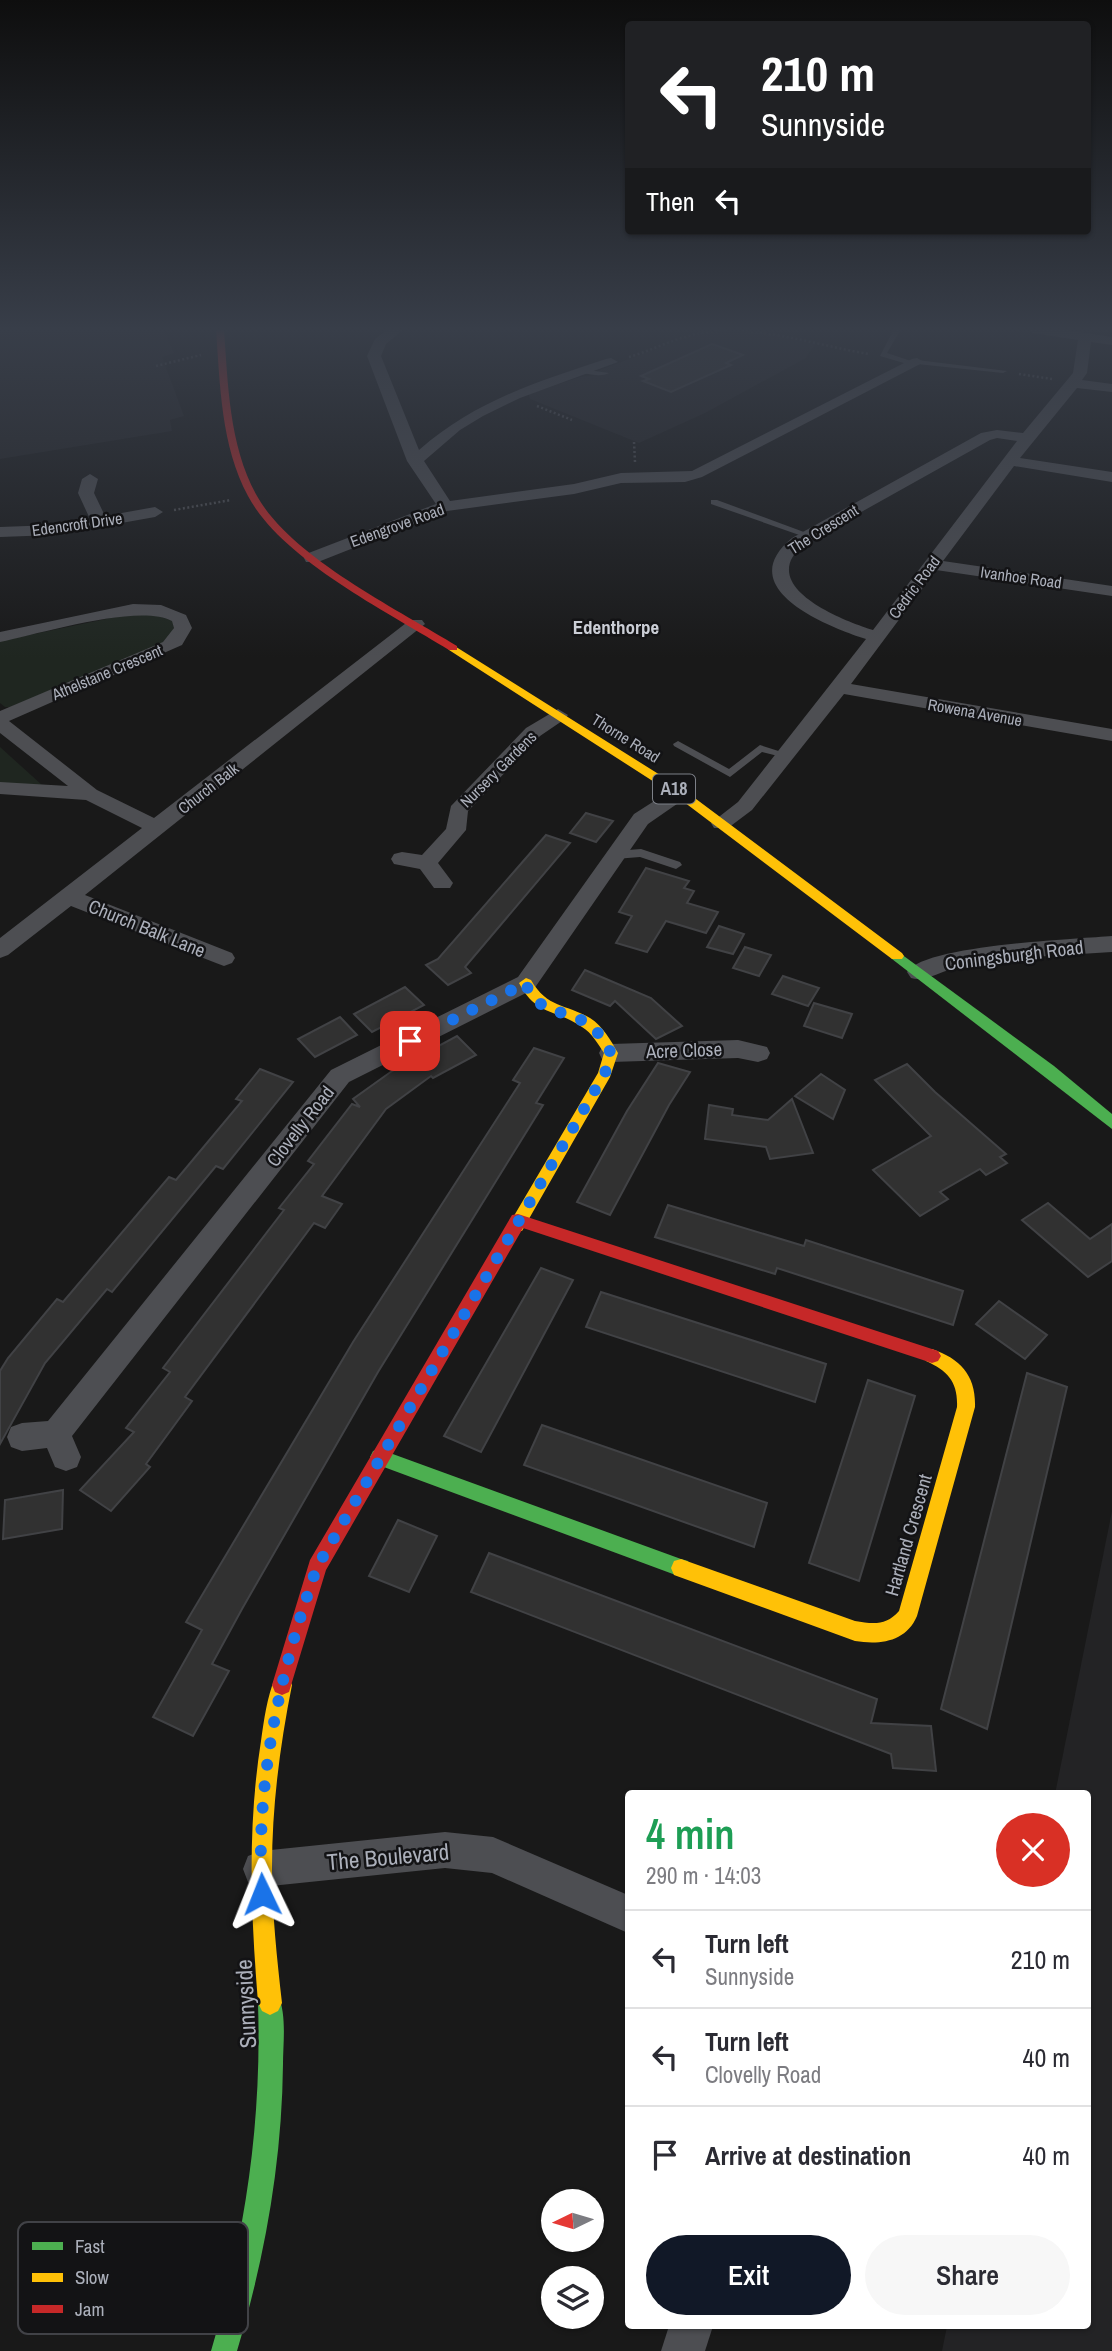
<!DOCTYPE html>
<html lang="en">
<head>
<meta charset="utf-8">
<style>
	:root { --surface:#fff; --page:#f7f7f7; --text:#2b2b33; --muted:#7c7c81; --line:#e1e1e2; --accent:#111827 }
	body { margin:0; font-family:"Archivo Narrow",sans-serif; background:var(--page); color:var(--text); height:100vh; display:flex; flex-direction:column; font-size:26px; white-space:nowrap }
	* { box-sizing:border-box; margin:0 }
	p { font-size:23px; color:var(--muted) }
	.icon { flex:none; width:38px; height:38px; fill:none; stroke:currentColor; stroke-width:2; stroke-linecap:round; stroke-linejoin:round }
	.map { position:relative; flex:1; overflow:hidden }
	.side { position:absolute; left:625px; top:1790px; width:466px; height:539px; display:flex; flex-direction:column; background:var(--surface); border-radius:7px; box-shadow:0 2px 5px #0004 }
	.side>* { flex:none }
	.hud { position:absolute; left:625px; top:21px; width:466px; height:214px; border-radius:7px; box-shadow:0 2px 5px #0004; background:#202124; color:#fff; overflow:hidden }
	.needle { width:46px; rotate:265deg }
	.controls { position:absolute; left:541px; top:2189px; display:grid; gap:14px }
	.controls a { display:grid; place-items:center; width:63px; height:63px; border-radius:50%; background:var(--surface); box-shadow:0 2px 5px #0004; font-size:35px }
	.pin { position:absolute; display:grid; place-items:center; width:60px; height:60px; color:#fff; margin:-30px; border-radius:14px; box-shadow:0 4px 10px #0006 }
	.me { position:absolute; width:77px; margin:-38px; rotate:358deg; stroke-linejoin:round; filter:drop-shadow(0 0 5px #0008) }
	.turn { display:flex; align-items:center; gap:24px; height:147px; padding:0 21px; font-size:32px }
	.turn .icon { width:91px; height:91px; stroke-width:2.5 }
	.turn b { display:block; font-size:49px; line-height:60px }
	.then { display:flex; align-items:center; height:66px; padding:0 21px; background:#0003; gap:14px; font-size:26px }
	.round { display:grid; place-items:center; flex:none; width:74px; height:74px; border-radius:37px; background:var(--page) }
	.headline { display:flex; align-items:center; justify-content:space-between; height:119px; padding:0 21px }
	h1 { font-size:42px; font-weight:600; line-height:52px; color:#1e9e55 }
	.action { display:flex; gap:14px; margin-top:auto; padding:14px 21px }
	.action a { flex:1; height:80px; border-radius:42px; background:var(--accent); color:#fff; font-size:28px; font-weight:600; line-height:80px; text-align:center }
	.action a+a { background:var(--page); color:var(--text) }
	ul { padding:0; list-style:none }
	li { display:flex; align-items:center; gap:21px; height:98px; padding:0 21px; border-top:2px solid var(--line) }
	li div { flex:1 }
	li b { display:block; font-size:26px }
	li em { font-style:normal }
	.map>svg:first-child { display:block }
	.built { fill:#232325 }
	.green { fill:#1f2620 }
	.building { fill:#313131; stroke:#414245; stroke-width:2 }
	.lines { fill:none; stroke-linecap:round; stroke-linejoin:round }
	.path { stroke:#4f5054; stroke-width:2.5; stroke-dasharray:2 2.5; stroke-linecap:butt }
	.lane { fill:#4d4e52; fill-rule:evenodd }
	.street { fill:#4d4e52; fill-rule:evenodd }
	.fast { fill:#4caf50; fill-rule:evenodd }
	.slow { fill:#ffc107; fill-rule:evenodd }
	.jam { fill:#c62828; fill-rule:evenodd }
	.route { stroke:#1a73e8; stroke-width:12; stroke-dasharray:0 21.6 }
	.labels { text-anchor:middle; stroke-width:5; stroke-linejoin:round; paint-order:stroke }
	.far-street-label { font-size:16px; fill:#abafba; stroke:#131315 }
	.shield { fill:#131315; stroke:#7d8088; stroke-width:2 }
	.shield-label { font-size:18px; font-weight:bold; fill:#abafba }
	.far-quarter-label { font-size:19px; font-weight:bold; fill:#cbced6; stroke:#131315 }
	.street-label { font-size:19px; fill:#abafba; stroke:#131315 }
	.near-street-label { font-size:23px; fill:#abafba; stroke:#131315 }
	.key { fill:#131315; stroke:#414247; stroke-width:2 }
	.key-label { font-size:19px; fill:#abafba }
</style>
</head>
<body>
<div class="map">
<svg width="1112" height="2351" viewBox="0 0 1112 2351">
	<rect width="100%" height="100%" fill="#191919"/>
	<g class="built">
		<path d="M0,329H163L174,353L162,357L184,416L170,420L172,431L0,459Z"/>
		<path d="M724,331L759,332L815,344L806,358L705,413L639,443L530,399L529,394L580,377L596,375L600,370L687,337Z"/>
		<path d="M1112,1511V2351H942L947,2326H1087V1794H1055Z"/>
	</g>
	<g class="green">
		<path d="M135,613H150L173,621L175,625L168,642L10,707H5L0,703V641Z"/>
		<path d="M0,747L42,785L0,783Z"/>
	</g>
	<g class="building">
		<path d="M712,344L743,355L726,363L731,365L671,392L643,381L649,379L641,376Z"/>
		<path d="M586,813L613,821L596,842L570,833Z"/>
		<path d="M546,835L570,843L465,967L471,973L448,985L426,965L438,959Z"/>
		<path d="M646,868L689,881L684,888L694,891L687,903L718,912L706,933L666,921L647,952L616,943L632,916L619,912Z"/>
		<path d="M719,926L744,934L733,954L707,947Z"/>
		<path d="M745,947L771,955L759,976L733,968Z"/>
		<path d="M585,970L651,998L682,1026L656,1039L615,1001L610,1006L572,990Z"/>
		<path d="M783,976L819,988L808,1006L772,994Z"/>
		<path d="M405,987L424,1005L372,1032L354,1014Z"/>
		<path d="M814,1003L852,1014L842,1038L804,1026Z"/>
		<path d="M340,1017L357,1035L315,1057L298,1039Z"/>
		<path d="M457,1036L476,1055L433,1078L431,1076L386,1109L322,1196L342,1204L325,1228L314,1223L185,1397L192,1401L146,1464L150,1467L111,1511L80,1490L134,1432L126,1428L170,1372L163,1368L284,1210L279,1208L314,1164L308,1161L352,1104L360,1107L353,1099L392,1071Z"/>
		<path d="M534,1048L564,1058L536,1103L543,1105L378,1372L242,1609L212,1664L229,1671L193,1736L153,1717L202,1630L186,1622L353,1342L520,1083L513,1080Z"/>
		<path d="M658,1063L690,1072L669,1105L610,1215L577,1202L627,1111Z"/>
		<path d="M907,1064L935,1092L1006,1154L1000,1157L1007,1163L986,1175L980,1169L940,1192L948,1199L920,1216L873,1170L931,1136L875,1080Z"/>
		<path d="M260,1069L293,1082L223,1169L216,1166L112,1292L107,1289L45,1363L0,1444V1371L8,1358L57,1299L63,1302L169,1177L176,1180L242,1101L236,1099Z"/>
		<path d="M821,1074L845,1090L833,1119L795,1096Z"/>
		<path d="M792,1099L813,1153L770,1159L766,1147L705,1139L709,1105L733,1109L732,1115L768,1120Z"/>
		<path d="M1048,1203L1090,1239L1112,1224V1261L1088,1277L1022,1220Z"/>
		<path d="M668,1205L804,1246L806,1240L963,1291L953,1325L777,1268L775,1274L655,1237Z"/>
		<path d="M541,1268L573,1280L481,1452L444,1436Z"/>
		<path d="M601,1292L826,1364L815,1402L586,1327Z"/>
		<path d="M999,1301L1047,1335L1025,1359L976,1324Z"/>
		<path d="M1027,1373L1067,1387L987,1729L941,1709Z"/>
		<path d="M868,1380L915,1396L859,1581L809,1563Z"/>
		<path d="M542,1425L767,1503L754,1547L524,1465Z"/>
		<path d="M63,1490L62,1529L3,1539L5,1500Z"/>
		<path d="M398,1520L437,1536L409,1592L369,1576Z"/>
		<path d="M489,1553L877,1699L871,1723L931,1726L936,1771L893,1768L891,1754L471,1592Z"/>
	</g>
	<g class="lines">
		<g class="path">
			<path d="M629,357C653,350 677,337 702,333C758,324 814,345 869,354"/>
			<path d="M156,366L201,355"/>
			<path d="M1019,374L1052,379"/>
			<path d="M537,406L572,420"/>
			<path d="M634,442L635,462"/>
			<path d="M174,510L231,500"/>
		</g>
		<g class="lane">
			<path d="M894,329H901L887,353L914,362L917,360L1007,371L1003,373L917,364L914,366L880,356Z"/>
			<path d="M581,369L609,373C602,377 587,375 580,371Z"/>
			<path d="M711,500H717L812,535L805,537L711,504Z"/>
			<path d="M678,741L729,769L760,745L791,755L786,758L762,752L730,777L674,746L673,744Z"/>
			<path d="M641,849L680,862L682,865L676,869L640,857L615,859L609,855L615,851Z"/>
		</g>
		<g class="street">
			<path d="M388,329H404L386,344L381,356L419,450C475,401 536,382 606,359L611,358L618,362L520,398L483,416L460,430L424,461L450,501L574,484L621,473L692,471L912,359L917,358L924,362L702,477L685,482L621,483L574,494L447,511L318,562H306L304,558L306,554L436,504L407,461L367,356L375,339Z"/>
			<path d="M1026,329H1060L1112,337V345L1091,342L1087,373L1082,380L1112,384V392L1077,388L1020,458L1112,472V482L1014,466L943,561L1112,586V596L936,570L851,684L1112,729V741L844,694L752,810L728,828H714L711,823L738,802L866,639C826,626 731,588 792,538L981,433L997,430L1023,433L1073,373L1078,340L1033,333ZM997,438L1017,441L873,630C842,620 754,586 804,544L990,440Z"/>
			<path d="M90,474L98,479L94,493L105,516L155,507L163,512L155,517L54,535L0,537V527L54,525L90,519L78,493L82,479Z"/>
			<path d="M133,604L161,605L186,615L192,628L182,645L9,721L97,790L154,818L410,620H422L425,624L85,895L232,953L235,958L232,963L224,966L216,963L71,906L8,955L0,958V938L142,828L86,800L0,794V782L68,786L0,733V711L163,642L174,628L172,621C139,603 39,634 0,642V632Z"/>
			<path d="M558,709L568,715L565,719L540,736L468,811L466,830L438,863L453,883L450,888H434L420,869L394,864L391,859L394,854L402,852L422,855L446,829L451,806L526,728Z"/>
			<path d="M680,787L687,789L690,793L687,797L648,824L534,989L349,1082L72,1436L81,1457L77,1467L66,1471L55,1467L47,1448L22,1451L11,1447L7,1437L11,1427L22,1423L48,1421L331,1070L518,977L634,814L673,789Z"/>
			<path d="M1112,936V952C1059,956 1004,956 953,969C939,972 925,982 911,978L907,972C924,945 1077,939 1112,936Z"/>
			<path d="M738,1040L767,1047L770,1053L767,1059L758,1062L738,1058L611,1062L602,1059L599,1053L602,1047L611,1044Z"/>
			<path d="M445,1832L493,1837L628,1895V1933L492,1873L445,1868L261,1887L248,1882L243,1869L248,1856L261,1851Z"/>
			<path d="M669,2326H713L705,2351H661Z"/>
		</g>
		<g class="fast">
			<path d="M897,951L1054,1066L1112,1114V1129L892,959L890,956Z"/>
			<path d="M379,1449L681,1559L688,1561L691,1568L688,1575L681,1577L373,1463L370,1457L373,1451Z"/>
			<path d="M270,1991L278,1995C287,2015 283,2043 283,2064C282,2162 265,2257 237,2351H211C245,2236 262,2123 258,2003L262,1995Z"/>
		</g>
		<g class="slow">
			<path d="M453,645L684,790L902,953L904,956L902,959H892L676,796L449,650L448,648Z"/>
			<path d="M526,978L531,980C547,1008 566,1004 590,1018C603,1026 611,1041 618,1053L610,1077L522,1231H510L508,1226L598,1073L604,1053C598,1044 592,1033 582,1027C556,1009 536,1016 519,983Z"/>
			<path d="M932,1349C961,1359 976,1376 975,1407L917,1616C906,1642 880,1645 855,1641L674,1575L671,1568L674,1561L681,1559L855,1621C873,1624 886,1626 899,1611L957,1407C958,1382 948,1371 926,1361L923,1356L926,1351Z"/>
			<path d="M282,1675L289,1678L292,1685C280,1745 272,1806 272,1868C272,1913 277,1958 282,2003L278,2011L270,2015L262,2011L258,2003C251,1915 247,1829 261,1741C264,1720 267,1697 275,1678Z"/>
		</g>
		<g class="jam">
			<path d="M216,329H224C228,384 229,446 257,496C291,557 397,609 457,646V650H449C388,612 282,560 248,496C221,446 220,385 216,329Z"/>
			<path d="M518,1214L932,1349L938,1351L941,1356L938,1361L932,1363L523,1228L326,1570L289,1692L282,1695L275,1692L272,1685L310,1560L512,1215Z"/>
		</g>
	</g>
	<linearGradient id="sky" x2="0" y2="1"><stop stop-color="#0e0e0e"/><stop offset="0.5" stop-color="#383e49"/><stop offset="1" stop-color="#383e49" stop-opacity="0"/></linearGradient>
	<rect width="1112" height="658" fill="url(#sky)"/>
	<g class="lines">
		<path class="route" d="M262,1894C255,1782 280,1672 317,1567L605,1073L611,1053C604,1042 598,1030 587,1023C565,1010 533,1012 526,983L410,1041"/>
	</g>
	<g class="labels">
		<g class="far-street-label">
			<text transform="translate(77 524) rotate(-8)" y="6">Edencroft Drive</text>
			<text transform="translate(397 525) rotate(-20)" y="6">Edengrove Road</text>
			<text transform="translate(823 529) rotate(-32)" y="6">The Crescent</text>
			<text transform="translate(1021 577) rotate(8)" y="6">Ivanhoe Road</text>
			<text transform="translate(914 587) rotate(-53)" y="6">Cedric Road</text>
			<text transform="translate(107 672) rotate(-23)" y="6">Athelstane Crescent</text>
			<text transform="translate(975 712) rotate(10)" y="6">Rowena Avenue</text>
			<text transform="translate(626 738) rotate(32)" y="6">Thorne Road</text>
			<text transform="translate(498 769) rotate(-45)" y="6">Nursery Gardens</text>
			<text transform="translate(208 788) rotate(-38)" y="6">Church Balk</text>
		</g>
		<rect class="shield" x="653" y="774.5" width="42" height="29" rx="5"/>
		<g class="shield-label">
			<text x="674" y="795">A18</text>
		</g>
		<g class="far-quarter-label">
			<text x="616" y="634">Edenthorpe</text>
		</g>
		<g class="street-label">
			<text transform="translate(147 928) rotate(22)" y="7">Church Balk Lane</text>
			<text transform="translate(1014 955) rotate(-7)" y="7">Coningsburgh Road</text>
			<text transform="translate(684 1050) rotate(-2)" y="7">Acre Close</text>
			<text transform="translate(300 1126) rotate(-52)" y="7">Clovelly Road</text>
			<text transform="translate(908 1535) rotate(-74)" y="7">Hartland Crescent</text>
		</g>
		<g class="near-street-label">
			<text transform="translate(388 1857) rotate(-5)" y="8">The Boulevard</text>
			<text transform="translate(246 2004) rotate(-93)" y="8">Sunnyside</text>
		</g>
	</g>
	<rect x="18" y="2222" width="230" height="112" rx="10" class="key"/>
	<rect x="32" y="2242" width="31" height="8" fill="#4caf50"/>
	<rect x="32" y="2273" width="31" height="9" fill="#ffc107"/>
	<rect x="32" y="2305" width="31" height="8" fill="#c62828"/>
	<g class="key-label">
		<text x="75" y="2253">Fast</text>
		<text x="75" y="2284">Slow</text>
		<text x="75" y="2316">Jam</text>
	</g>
</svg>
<div class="controls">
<a><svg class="needle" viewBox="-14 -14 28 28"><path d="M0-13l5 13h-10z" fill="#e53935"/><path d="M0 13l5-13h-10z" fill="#7c7c81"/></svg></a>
<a><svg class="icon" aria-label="layers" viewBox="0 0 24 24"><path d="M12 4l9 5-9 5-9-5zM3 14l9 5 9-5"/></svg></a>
</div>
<div class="pin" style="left:410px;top:1041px;background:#d93025"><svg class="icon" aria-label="arrive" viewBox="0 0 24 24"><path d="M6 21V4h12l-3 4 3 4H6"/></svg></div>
<svg class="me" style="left:262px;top:1894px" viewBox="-20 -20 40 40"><path d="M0-17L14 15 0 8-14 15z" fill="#1a73e8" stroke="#fff" stroke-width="4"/></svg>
<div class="hud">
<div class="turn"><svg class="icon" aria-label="left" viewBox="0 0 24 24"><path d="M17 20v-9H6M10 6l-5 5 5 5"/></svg><div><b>210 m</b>Sunnyside</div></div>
<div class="then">Then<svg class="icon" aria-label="left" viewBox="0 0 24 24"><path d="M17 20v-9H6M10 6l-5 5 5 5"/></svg></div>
</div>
<section class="side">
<div class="headline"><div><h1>4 min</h1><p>290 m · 14:03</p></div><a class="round" style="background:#d93025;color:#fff"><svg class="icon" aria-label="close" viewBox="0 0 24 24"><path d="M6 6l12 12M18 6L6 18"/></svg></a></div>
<ul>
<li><svg class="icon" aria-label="left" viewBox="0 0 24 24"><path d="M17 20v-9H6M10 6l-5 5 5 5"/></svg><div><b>Turn left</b><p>Sunnyside</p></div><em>210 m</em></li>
<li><svg class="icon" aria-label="left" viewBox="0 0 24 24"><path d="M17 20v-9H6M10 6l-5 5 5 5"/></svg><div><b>Turn left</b><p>Clovelly Road</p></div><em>40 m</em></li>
<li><svg class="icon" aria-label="arrive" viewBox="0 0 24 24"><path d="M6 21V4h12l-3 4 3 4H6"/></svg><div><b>Arrive at destination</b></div><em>40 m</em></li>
</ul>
<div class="action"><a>Exit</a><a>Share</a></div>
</section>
</div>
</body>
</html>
